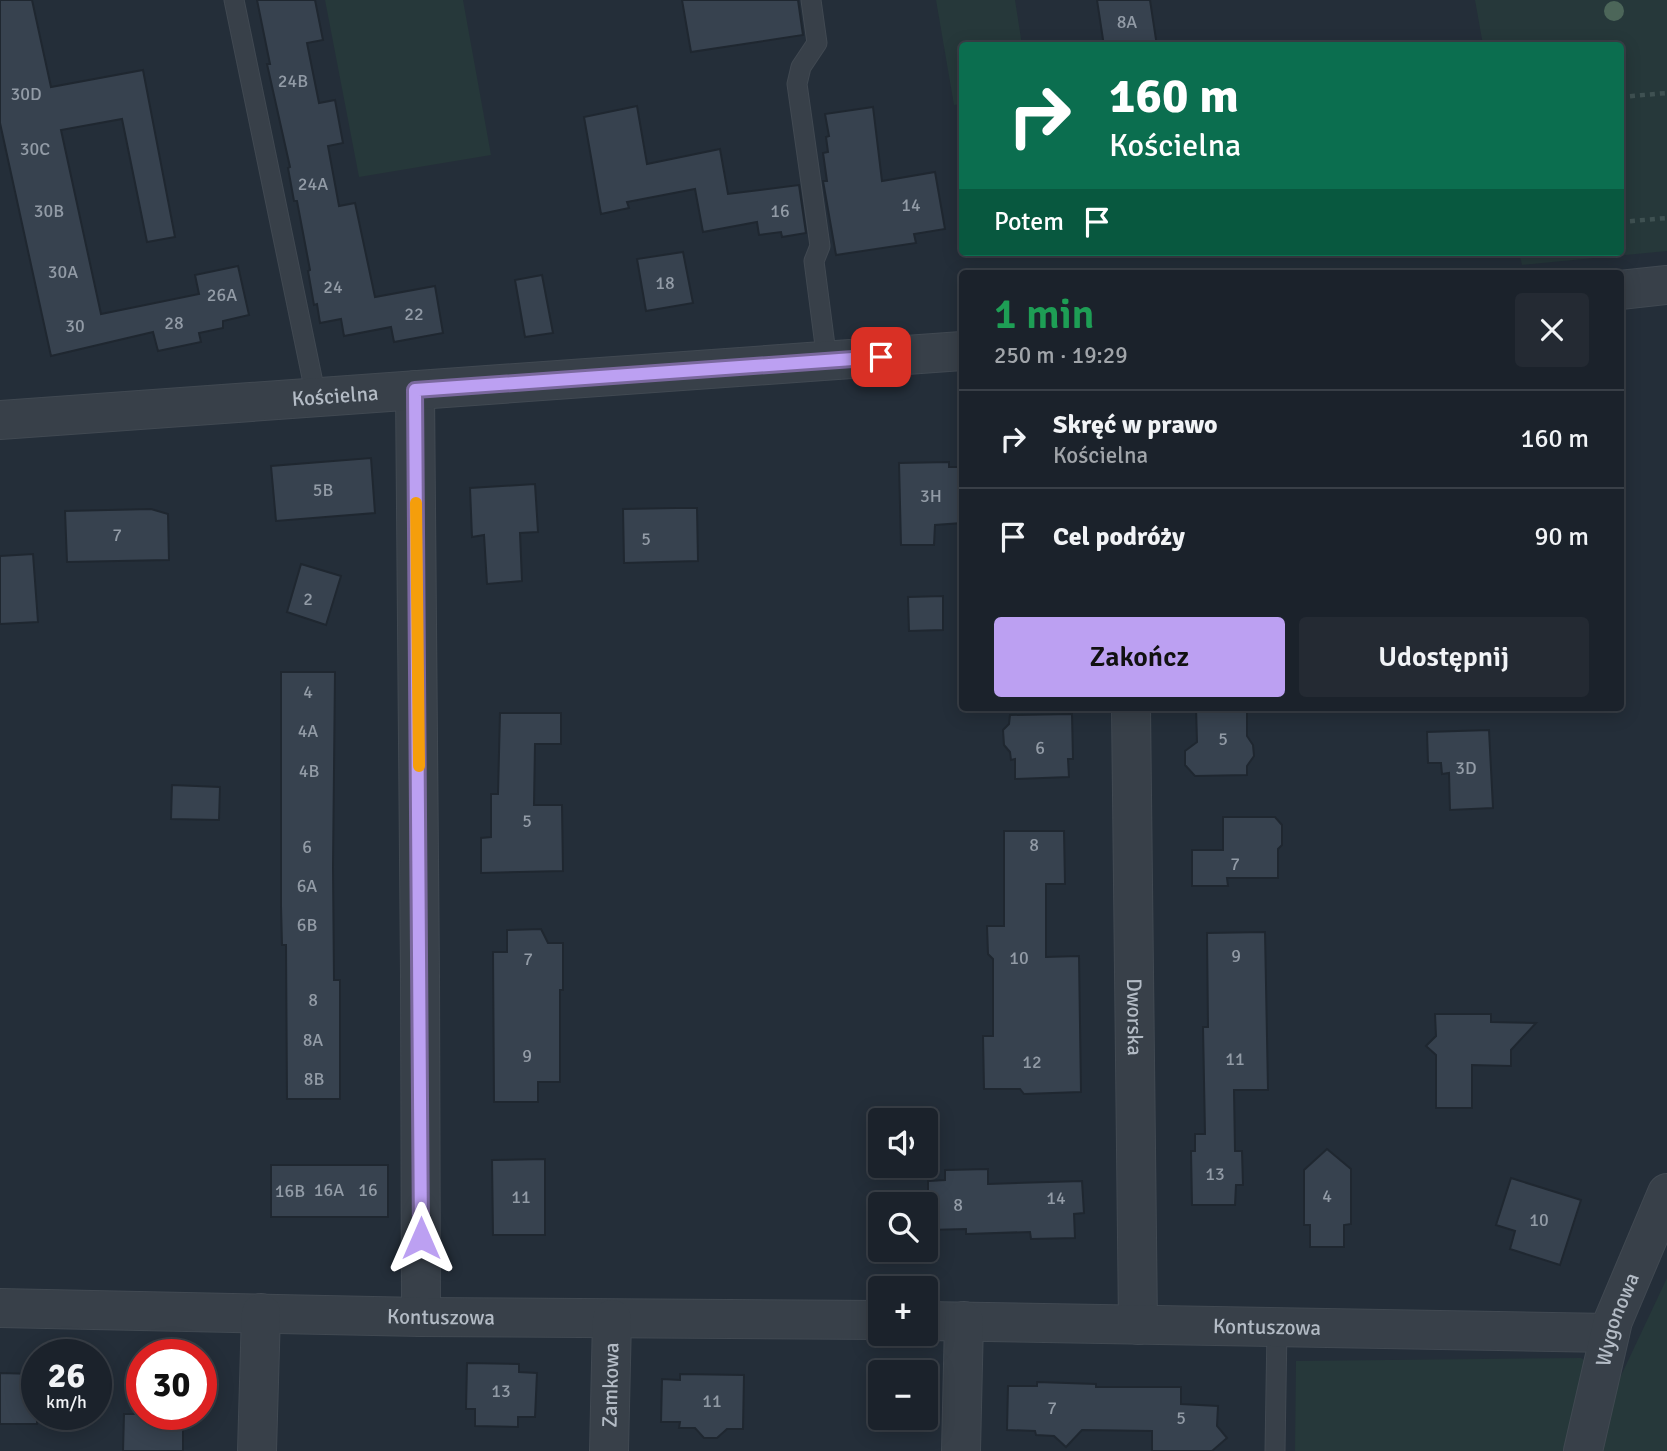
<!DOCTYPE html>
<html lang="pl">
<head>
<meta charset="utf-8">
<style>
	:root { --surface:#1b222b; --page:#242a33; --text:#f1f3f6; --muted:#a0a4a9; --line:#393f47; --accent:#bca0f2 }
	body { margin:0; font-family:Signika,sans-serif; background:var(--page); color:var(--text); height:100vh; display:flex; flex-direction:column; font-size:26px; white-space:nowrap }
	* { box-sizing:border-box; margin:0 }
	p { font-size:23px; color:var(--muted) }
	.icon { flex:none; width:38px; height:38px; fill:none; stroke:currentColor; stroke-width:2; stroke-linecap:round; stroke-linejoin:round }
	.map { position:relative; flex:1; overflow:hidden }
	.drawer { position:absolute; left:959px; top:270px; width:665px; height:441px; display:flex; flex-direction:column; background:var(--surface); border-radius:7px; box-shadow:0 4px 18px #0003,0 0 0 2px var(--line) }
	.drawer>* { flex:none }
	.hud { position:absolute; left:959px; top:42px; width:665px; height:214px; border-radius:7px; box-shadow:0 4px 18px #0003,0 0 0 2px var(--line); background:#0b6e4f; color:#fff; overflow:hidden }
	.controls { position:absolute; left:868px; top:1108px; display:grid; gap:14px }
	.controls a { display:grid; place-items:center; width:70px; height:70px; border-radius:7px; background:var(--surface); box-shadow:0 4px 18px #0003,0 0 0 2px var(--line); font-size:35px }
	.speed { position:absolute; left:21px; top:1339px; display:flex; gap:14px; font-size:35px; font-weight:700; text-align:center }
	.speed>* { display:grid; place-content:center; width:91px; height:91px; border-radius:50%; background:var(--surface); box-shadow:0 4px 18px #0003,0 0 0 2px var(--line); line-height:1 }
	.speed small { font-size:18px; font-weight:400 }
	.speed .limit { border:10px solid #d22; background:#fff; color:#111 }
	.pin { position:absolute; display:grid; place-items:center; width:60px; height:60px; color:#fff; margin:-30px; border-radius:14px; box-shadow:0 4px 10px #0006 }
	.me { position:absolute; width:77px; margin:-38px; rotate:0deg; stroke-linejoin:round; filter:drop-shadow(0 0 5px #0008) }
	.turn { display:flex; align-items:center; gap:24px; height:147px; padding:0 35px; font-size:32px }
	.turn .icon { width:91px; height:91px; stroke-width:2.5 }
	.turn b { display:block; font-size:49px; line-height:60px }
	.then { display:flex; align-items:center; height:66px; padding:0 35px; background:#0003; gap:14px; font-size:26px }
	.round { display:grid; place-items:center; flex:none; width:74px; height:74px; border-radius:7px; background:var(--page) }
	.overview { display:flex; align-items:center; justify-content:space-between; height:119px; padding:0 35px }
	h1 { font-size:42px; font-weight:600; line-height:52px; color:#1e9e55 }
	.button { display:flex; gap:14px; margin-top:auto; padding:14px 35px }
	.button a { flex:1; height:80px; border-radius:7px; background:var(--accent); color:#111; font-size:28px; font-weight:600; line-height:80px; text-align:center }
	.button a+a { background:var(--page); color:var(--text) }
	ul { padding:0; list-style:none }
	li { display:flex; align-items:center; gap:21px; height:98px; padding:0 35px; border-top:2px solid var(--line) }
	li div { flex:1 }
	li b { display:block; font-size:26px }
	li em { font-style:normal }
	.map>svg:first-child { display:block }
	.green { fill:#26383a }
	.building { fill:#37424f; stroke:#1f2730; stroke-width:2 }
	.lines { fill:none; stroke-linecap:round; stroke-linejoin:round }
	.service-casing { stroke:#414952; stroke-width:21 }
	.minor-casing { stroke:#414952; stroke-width:40 }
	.tertiary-casing { stroke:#414952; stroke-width:40 }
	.path { stroke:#3f5152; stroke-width:4.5; stroke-dasharray:5 5; stroke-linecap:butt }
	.service { stroke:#384049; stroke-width:19 }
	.minor { stroke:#384049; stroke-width:38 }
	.tertiary { stroke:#384049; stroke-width:38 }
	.tree { fill:#4c6659 }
	.route-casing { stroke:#7a689d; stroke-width:18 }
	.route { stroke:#bca0f2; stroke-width:12 }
	.slow { stroke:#f59e0b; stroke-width:12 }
	.labels { text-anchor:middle; stroke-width:7; stroke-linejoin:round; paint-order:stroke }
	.number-label { font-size:18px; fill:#929ba6 }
	.street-label { font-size:21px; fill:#b3bbc5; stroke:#1d252e }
</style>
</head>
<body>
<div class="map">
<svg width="1667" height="1451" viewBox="0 0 1667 1451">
	<rect width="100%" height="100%" fill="#242e39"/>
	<g class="green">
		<path d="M325,0H463L491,155L359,177Z"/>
		<path d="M936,0H1015L1022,45L962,46V104L954,105Z"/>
		<path d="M1475,0H1667V251L1522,265L1519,252H1620V46L1483,45Z"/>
		<path d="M1667,1278V1451H1295L1296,1361L1581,1358L1618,1382Z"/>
	</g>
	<g class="building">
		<path d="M0,0H32L51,87L143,70L175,237L147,242L122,119L61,130L101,314L199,294L195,275L238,266L249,315L223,321V328L199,333L201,342L158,351L153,332L51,356L0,123Z"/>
		<path d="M257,0H315L323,40L307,43L319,103L335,100L343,143L328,146L339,206L355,203L375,297L435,286L443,333L394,342L391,327L344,336L341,319L320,323L317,304L314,305L308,271L310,270L297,201H294L288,168L290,167L267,64H270Z"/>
		<path d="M682,0H798L803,35L691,52Z"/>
		<path d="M1097,0H1150L1157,46H1104Z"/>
		<path d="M637,106L647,164L720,149L728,194L799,185L806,233L782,237L781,232L759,235L757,222L703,232L695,189L627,202L629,208L601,214L584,117Z"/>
		<path d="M873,107L882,181L935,172L945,229L914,234L916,243L836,255L823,181H827L823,153L828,152L826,137L829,136L825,114Z"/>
		<path d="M683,252L693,303L646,311L637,259Z"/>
		<path d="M542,275L553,333L525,337L515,280Z"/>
		<path d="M371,458L375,513L276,521L271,466Z"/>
		<path d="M949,462V467H962V523L935,525L934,545H901L899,463Z"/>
		<path d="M535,484L538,532L520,533L522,581L487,584L484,535L472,537L470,488Z"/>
		<path d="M676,508H697L698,561L624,563L623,509Z"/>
		<path d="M151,509L168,514L169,560L67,562L65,511Z"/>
		<path d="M33,554L38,622L0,624V556Z"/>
		<path d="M301,564L341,576L326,625L287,612Z"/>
		<path d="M943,596V630L909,631L908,597Z"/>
		<path d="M281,672H335L333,867L334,980H340V1099H287L286,945H282L281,906Z"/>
		<path d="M1196,707H1247V736L1253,745L1254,756L1247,766V775L1195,776L1185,765V751L1197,742Z"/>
		<path d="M500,713H561V744H535L534,805H562L563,871L481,873V838L491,837V794H498Z"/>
		<path d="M1072,714L1073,759H1068L1069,777L1015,779V759L1011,760L1010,752L1004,745L1003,730L1009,724L1010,715Z"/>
		<path d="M1489,730L1493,808L1450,810L1449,773L1442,774L1441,763H1428L1427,732Z"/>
		<path d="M172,785L220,787L219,820L171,819Z"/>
		<path d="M1223,817H1275L1282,825V845L1278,849V878H1227L1228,886H1192V850H1223Z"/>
		<path d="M1004,831H1064L1065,884H1046V957L1079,956L1081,1092L1024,1094L1020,1089H984L983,1036H993V959L988,954L987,926H1004Z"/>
		<path d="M541,929L548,943H563V990H560V1082H538V1102H494L493,952H507V930Z"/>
		<path d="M1265,932L1268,1090H1234L1235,1151H1242L1243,1185H1236L1235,1205H1192L1191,1151H1195V1134H1205L1203,1027H1208L1207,933Z"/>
		<path d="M1435,1014H1491V1022L1536,1023L1511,1050V1066L1472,1065V1108H1436V1055L1426,1046L1436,1036Z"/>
		<path d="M1327,1149L1351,1169V1224L1344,1225V1247H1310V1225H1304V1170Z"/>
		<path d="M545,1159V1235H493L492,1160Z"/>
		<rect x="271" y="1165" width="117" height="52"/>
		<path d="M988,1169V1184L1082,1181L1084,1213L1074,1214L1075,1238L1031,1239L1030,1232L966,1234V1229L928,1230V1181L945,1180V1170Z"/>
		<path d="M1511,1178L1581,1200L1560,1265L1510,1249L1515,1231L1496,1225Z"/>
		<path d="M467,1363L519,1364V1372L537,1373L535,1417H518V1427L475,1426V1409H466Z"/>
		<path d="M0,1373L37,1374V1424H0Z"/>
		<path d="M680,1374L744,1375L743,1429H727L717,1438H704L695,1428H679L680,1422H661L662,1379L680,1380Z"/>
		<path d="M1037,1382L1096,1384V1387H1181V1404L1218,1406L1217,1426L1227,1438L1212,1451H1152V1431L1082,1430L1066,1447L1054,1436L1036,1435L1035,1431L1007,1430L1008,1386H1037Z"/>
		<path d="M124,1414H183V1451H123Z"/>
	</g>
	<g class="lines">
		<defs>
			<g id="service">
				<path d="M234,0L316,397"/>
				<path d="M811,0L817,43L801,67L797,84L820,246L814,261L827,361"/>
				<path d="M1275,1451L1277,1328"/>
			</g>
			<g id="minor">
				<path d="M415,390L420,976L421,1317"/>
				<path id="s1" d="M1131,707L1138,1325"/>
				<path id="s2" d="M0,1308L421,1317L880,1320"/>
				<path id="s3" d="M926,1321L1610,1333"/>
				<path d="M257,1451L261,1313"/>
				<path id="s4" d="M609,1451L612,1319"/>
				<path d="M961,1451L964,1321"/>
				<path id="s5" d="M1583,1451L1613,1321L1667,1193"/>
			</g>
			<g id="tertiary">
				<path d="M1620,290L1667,285"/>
				<path id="s6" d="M0,420L962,351"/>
			</g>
		</defs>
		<use href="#service" class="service-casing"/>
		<use href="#minor" class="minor-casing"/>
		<use href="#tertiary" class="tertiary-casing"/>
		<g class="path">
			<path d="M1620,97L1667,93"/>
			<path d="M1620,222L1667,218"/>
		</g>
		<use href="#service" class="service"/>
		<use href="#minor" class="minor"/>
		<use href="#tertiary" class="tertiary"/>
	</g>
	<circle class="tree" cx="1614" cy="11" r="10"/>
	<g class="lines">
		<defs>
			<path id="route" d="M421,1238L415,390L881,357"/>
		</defs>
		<use href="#route" class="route-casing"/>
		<use href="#route" class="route"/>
		<path class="slow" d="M416,503L419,766"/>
	</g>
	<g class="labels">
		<g class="number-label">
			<text x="1127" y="28">8A</text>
			<text x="293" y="87">24B</text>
			<text x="26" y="100">30D</text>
			<text x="35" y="155">30C</text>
			<text x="313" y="190">24A</text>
			<text x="911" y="211">14</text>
			<text x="49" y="217">30B</text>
			<text x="780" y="217">16</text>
			<text x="63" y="278">30A</text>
			<text x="665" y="289">18</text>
			<text x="333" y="293">24</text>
			<text x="222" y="301">26A</text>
			<text x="414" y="320">22</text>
			<text x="174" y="329">28</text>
			<text x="75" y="332">30</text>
			<text x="323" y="496">5B</text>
			<text x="931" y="502">3H</text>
			<text x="117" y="541">7</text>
			<text x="646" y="545">5</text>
			<text x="308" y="605">2</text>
			<text x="308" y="698">4</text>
			<text x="308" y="737">4A</text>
			<text x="1223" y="745">5</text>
			<text x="1040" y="754">6</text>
			<text x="1466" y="774">3D</text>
			<text x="309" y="777">4B</text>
			<text x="527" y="827">5</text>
			<text x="1034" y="851">8</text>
			<text x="307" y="853">6</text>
			<text x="1235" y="870">7</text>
			<text x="307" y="892">6A</text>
			<text x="307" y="931">6B</text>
			<text x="1236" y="962">9</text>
			<text x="1019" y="964">10</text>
			<text x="528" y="965">7</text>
			<text x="313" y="1006">8</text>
			<text x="313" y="1046">8A</text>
			<text x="527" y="1062">9</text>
			<text x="1235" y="1065">11</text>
			<text x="1032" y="1068">12</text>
			<text x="314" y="1085">8B</text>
			<text x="1215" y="1180">13</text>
			<text x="329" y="1196">16A</text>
			<text x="368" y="1196">16</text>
			<text x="290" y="1197">16B</text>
			<text x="1327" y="1202">4</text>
			<text x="521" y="1203">11</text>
			<text x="1056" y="1204">14</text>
			<text x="958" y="1211">8</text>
			<text x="1539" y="1226">10</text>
			<text x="501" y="1397">13</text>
			<text x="712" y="1407">11</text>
			<text x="1052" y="1414">7</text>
			<text x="1181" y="1424">5</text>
		</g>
		<g class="street-label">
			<text dy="7" stroke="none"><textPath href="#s6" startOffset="336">Kościelna</textPath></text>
			<text dy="7" stroke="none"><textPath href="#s1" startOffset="310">Dworska</textPath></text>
			<text dy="7" stroke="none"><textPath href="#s2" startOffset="441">Kontuszowa</textPath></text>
			<text dy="7" stroke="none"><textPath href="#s5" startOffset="136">Wygonowa</textPath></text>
			<text dy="7" stroke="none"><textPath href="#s3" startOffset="341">Kontuszowa</textPath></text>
			<text dy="7" stroke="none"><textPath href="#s4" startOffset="66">Zamkowa</textPath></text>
		</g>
	</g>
</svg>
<div class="controls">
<a><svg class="icon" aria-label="sound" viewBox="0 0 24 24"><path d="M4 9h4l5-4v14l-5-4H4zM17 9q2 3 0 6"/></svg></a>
<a><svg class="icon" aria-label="search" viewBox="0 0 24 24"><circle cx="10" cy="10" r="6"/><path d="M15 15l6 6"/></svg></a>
<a>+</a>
<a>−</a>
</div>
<div class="speed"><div>26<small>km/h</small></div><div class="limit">30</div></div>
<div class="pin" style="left:881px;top:357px;background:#d93025"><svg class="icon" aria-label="arrive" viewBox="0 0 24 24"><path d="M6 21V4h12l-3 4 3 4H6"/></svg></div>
<svg class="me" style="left:421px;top:1238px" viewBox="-20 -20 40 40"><path d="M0-17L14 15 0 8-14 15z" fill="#bca0f2" stroke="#fff" stroke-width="4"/></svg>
<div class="hud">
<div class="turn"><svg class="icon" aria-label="right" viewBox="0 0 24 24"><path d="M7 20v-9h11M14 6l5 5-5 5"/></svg><div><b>160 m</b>Kościelna</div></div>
<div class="then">Potem<svg class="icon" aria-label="arrive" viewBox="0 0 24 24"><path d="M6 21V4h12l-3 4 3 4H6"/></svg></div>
</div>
<section class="drawer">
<div class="overview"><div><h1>1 min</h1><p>250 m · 19:29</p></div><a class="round"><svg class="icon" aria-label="close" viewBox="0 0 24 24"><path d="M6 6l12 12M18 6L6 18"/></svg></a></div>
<ul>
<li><svg class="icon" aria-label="right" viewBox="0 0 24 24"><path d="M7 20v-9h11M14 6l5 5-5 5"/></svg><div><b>Skręć w prawo</b><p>Kościelna</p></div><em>160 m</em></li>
<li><svg class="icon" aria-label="arrive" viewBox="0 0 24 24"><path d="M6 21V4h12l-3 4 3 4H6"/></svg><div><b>Cel podróży</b></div><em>90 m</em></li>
</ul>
<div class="button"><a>Zakończ</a><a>Udostępnij</a></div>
</section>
</div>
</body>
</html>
